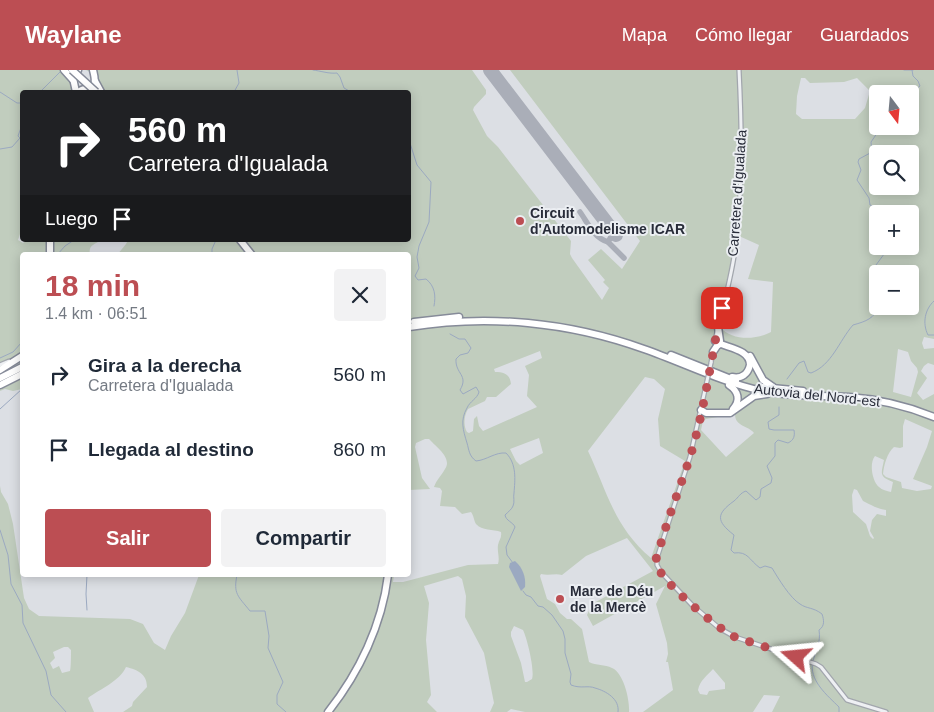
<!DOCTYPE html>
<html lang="es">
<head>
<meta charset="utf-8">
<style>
	:root { --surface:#fff; --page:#f2f2f3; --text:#1f2937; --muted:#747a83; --accent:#bc4e53 }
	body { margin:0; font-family:Arial,sans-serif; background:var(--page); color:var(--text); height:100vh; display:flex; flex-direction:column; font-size:19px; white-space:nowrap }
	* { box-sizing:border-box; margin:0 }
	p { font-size:16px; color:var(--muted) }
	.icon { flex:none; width:28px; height:28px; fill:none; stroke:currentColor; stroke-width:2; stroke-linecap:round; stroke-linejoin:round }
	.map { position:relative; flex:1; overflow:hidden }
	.sheet { position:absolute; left:20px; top:182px; width:391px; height:325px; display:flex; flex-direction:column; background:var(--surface); border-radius:5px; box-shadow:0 2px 12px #0003 }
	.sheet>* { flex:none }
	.banner { position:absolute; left:20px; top:20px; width:391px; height:152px; border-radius:5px; box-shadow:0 2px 12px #0003; background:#202124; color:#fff; overflow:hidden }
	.needle { width:32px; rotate:164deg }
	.buttons { position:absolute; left:869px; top:15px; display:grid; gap:10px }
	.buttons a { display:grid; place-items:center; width:50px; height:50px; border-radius:5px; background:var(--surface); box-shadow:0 2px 12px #0003; font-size:25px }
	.pin { position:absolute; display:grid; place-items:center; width:42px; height:42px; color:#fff; margin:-21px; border-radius:10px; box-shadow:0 2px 8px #0006 }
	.me { position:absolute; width:55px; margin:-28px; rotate:288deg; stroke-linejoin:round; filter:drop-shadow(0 0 4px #0008) }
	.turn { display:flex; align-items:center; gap:18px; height:105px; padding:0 25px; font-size:22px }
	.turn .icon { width:65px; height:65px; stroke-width:2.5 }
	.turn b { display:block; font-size:35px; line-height:42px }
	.then { display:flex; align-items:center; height:48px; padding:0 25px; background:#0003; gap:10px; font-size:19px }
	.round { display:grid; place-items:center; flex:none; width:52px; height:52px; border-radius:5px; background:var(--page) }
	.overview { display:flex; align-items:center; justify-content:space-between; height:85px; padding:0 25px }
	h1 { font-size:30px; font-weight:700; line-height:38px; color:var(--accent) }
	.action { display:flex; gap:10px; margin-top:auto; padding:10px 25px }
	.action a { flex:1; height:58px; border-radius:5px; background:var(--accent); color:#fff; font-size:20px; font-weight:700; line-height:58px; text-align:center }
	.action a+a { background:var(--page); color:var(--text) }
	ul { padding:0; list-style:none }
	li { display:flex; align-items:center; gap:15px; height:75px; padding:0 25px }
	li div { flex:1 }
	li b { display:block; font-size:19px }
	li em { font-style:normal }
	header { display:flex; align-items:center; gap:30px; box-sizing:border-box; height:70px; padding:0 25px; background:var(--accent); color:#fff }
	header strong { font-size:24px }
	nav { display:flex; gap:28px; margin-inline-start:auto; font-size:18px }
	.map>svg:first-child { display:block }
	.green { fill:#c1cdbe; fill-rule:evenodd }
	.water { fill:#9ba9c1 }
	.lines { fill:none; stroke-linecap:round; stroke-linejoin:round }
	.stream { stroke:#9ba9c1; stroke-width:1 }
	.taxiway { stroke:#aaaeb8; stroke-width:5.5 }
	.runway { stroke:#aaaeb8; stroke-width:14 }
	.minor-casing { stroke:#a2a6ad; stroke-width:5.5 }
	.highway-casing { stroke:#868b99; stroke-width:9 }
	.minor { stroke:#eef0f3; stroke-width:3 }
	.highway { stroke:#fff; stroke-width:6 }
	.minor-bridge-casing { stroke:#a2a6ad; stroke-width:5.5; stroke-linecap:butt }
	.highway-bridge-casing { stroke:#868b99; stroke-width:9; stroke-linecap:butt }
	.minor-bridge { stroke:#eef0f3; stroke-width:3 }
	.highway-bridge { stroke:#fff; stroke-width:6 }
	.route { stroke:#bc4e53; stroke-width:9; stroke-dasharray:0 16.2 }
	.poi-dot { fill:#bc4e53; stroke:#ebeef2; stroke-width:2 }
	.labels { text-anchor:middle; stroke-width:4; stroke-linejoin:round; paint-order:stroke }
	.street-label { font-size:14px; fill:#282c39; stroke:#ebeef2 }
	.poi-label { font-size:14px; font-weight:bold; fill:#282c39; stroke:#ebeef2; text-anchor:start }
</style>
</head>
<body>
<header>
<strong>Waylane</strong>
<nav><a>Mapa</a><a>Cómo llegar</a><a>Guardados</a></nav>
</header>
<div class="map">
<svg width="934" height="642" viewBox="0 0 934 642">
	<rect width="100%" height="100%" fill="#dcdfe4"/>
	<path class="green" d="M0,0H83L80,1L76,7V13L81,18L93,13L92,3L86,0H472L486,20V24L474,37L473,40L487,66L498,77L571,171L570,184L572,188L602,230L609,218L603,212L605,210L588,190L601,179L622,199L640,171L510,0H934V269L924,267L922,273L924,279L934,278V295L928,293L924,296L921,301L927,308L917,323L923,330L934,324V642H772L780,626L764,625L753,642H643L673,620L668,592H666L668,584L667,573L656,534L665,516L593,556L587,545L592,534L653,501L627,468L586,486L562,505C555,503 549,506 541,504L540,506L547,529L555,534L560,543L567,549H571L582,559L589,592C596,596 605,594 612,598C624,603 630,631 629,642H525L511,639L507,642H490L494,633L484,583L465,547L466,526L462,509L458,506L424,516L429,533L426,570L431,625L427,632L437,642H123L132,636L133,632L147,617C147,604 138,600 126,597C120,611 100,619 88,628L94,642H0V416L1,422L8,434L13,454L24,528L29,539L39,546L130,549L143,554L154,573L165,580L171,566L185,543L199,505H394L393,512H403L468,495L498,494C500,488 497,482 498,475C499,470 502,468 501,462C493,459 482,461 476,454C474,451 474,446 471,442L462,444L455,437L440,436L442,421L440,418L434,417C437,409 441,406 445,399C453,388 435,376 429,369H425L416,373L415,377L422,408L430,419L409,420V185H117L126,174L128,170H409V22H22V163L20,164L18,170L23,173L27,170H101C94,175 88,175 90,185H22V319L13,321L5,319L0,321ZM801,8H805L810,13L844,12L857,8L870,21L865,38L855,49H802L796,44L797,26ZM878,24H910V56H878ZM878,84H910V116H878ZM878,144H910V176H878ZM739,166L759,175L748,209L773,212L771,262C756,270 732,271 720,257ZM878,204H910V236H878ZM898,279L908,282L911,291L917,298L918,302L911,327L893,322ZM540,281L542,288L525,296L529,305L527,326L537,337L483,361L479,356L477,346L474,349L473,361L469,363L467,362C463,355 464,346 468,339L485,331L487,327H496L511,314C510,304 504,302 495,302L494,299ZM645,307L654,309L665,319L658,349L660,376L685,391L651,488C614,457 607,421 588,381ZM735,344C735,357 748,355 754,363L726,387L701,360L703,351L706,349ZM905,349L932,361L927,377L913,409L932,416L931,419L917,421L902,418L901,412L886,407L883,404C884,395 887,383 894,377L900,378L903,377V356ZM539,368L543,383L520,395L516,391L510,379ZM875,386L884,390C881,405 879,406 893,412L891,422C887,421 882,420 879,417C872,411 869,393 875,386ZM854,419L857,420L863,431C871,435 878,439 886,440V446L877,444L872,450L870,461L874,468L873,469L870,466L866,454L853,442L852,425ZM514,556L523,560C527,568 535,600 532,609L527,612H525L521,593L511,566V562ZM64,577H68L71,580C71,584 71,598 70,601L62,603L59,596L53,599L50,593L55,588L53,582ZM713,599L725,613V619L709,621L707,625L700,624L698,620C700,610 707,606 713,599Z"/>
	<path class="water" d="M515,491C523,498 526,507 525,517L521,521L509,497L510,493Z"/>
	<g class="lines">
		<g class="stream">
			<path d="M313,0C321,1 329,4 337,3L340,7L344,18L351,22"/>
			<path d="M904,0H913"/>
			<path d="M0,22L17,33H22"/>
			<path d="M40,22L61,1"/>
			<path d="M234,22L239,13L237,0"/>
			<path d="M910,24L920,16L918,11L913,6L912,0"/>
			<path d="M22,55L18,66L22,70"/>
			<path d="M882,56L871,72L872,82L859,89L858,92L861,100L857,110L869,128L870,135L885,141L887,144"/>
			<path d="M409,70L417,95L431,112L429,152L419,176L417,187L419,198L415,206L418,210L426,209C435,216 436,226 434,236"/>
			<path d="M0,79L12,77L20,68"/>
			<path d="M57,185L65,176L74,170"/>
			<path d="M212,185V179L216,170"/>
			<path d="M878,204L876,195L890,176"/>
			<path d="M934,231C925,239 922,253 928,265H934"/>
			<path d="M450,264L459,269H465L471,278L468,283L460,285L456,289C455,304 469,305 460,320L463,324L476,317L479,322C477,329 470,331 467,338C460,350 463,360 467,373C469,380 469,386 476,391C487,390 495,382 506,383C517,394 515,410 514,423C513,427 515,432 513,436C512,439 508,442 505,445C506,451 513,452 515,457L506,477L507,485L513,493"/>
			<path d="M0,288L13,282L22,272"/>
			<path d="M787,309L799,293L804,291L808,302L811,303C832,295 839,271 853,255C867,251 873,249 880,236"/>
			<path d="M779,337V345L768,352L769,359L774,360H794C795,366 794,370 788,373L778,370L775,373V386L767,396L772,408L771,413L761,419L760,427L756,430L746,421C740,423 739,427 734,431C716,444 716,451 734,465L731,480L734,483C748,481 749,490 760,498L765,496L772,498C778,508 790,528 800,534C807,539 813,537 822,544C824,550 825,556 819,560C821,572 816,580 813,591C808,610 828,626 839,637V642"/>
			<path d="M0,339L22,319"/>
			<path d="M0,460L8,485L11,514L22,535L23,553L46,601L51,625L66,642"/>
			<path d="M87,505L86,524L87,540"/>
			<path d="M237,505C233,524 238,526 250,541H265L269,566L268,578L283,612L277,625V634L286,642"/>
			<path d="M523,521L526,525L531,527L538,536L543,537L552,545L563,561L565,569V583L571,604L570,612L571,615C581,619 588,615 595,618C606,621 620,629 618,642"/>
		</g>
		<g class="taxiway">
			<path d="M580,142C588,153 593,167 608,172"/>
			<path d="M614,162L608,172L624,188"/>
		</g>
		<path class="runway" d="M490,0L616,165"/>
		<defs>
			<g id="minor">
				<path d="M715,270C722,240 731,210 735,180C743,120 742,60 739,0"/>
				<path d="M711,293L713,281"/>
				<path d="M0,295L9,291"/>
				<path d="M707,311L690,387L657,488V495L661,502L692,535L719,558L735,567L816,594L821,597L847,630L886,642"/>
			</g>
			<g id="highway">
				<path d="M64,0L73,10"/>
				<path d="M95,11L101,22"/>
				<path d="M76,22L73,8L78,0"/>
				<path d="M78,22C89,14 99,23 93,0"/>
				<path d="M240,170L252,185"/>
				<path d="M50,185V170"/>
				<path d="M414,252L459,247"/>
				<path d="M409,257C488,244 569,252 644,279C684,293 721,312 762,321C791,327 820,325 849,327C878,329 907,336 934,347"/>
				<path d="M718,257L720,271"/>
				<path d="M715,271C724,278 750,278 750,295C749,299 747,303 744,305C740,308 737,308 732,307"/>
				<path d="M713,282L717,276L720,274"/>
				<path d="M671,285L736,311"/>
				<path d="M750,286L763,310L773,317"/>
				<path d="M0,300L22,286"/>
				<path d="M0,308L22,297"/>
				<path d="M0,315L22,304"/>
				<path d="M729,315C738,321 741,330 733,339"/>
				<path d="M761,317L803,321"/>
				<path d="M701,340L706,343H730L754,326L767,324"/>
				<path d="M328,642C359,603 382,555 388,505"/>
			</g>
		</defs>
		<use href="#minor" class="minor-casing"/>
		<use href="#highway" class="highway-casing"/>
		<use href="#minor" class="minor"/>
		<use href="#highway" class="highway"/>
		<defs>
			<path id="minor-bridge" d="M707,311L711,293"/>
			<path id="highway-bridge" d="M72,0L96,22"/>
		</defs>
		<use href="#minor-bridge" class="minor-bridge-casing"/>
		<use href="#highway-bridge" class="highway-bridge-casing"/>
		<use href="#minor-bridge" class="minor-bridge"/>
		<use href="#highway-bridge" class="highway-bridge"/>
	</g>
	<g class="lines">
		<path class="route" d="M722,238C711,287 705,339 690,387C681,415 670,442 662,470C660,477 656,485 656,492C657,509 718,559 735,567L796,587"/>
	</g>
	<g class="poi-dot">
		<circle cx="520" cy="151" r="5"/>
		<circle cx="560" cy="529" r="5"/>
	</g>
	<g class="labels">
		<g class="street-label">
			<text transform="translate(737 123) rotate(-86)" y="5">Carretera d'Igualada</text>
			<text transform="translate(817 325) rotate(6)" y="5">Autovia del Nord-est</text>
		</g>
		<g class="poi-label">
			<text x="530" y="148">Circuit<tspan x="530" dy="16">d'Automodelisme ICAR</tspan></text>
			<text x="570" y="526">Mare de Déu<tspan x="570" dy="16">de la Mercè</tspan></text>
		</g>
	</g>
</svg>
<div class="buttons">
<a><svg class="needle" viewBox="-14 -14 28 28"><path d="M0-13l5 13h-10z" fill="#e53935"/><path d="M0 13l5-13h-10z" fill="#747a83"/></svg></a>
<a><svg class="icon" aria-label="search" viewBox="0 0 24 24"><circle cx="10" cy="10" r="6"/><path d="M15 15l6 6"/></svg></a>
<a>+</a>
<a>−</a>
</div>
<div class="pin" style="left:722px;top:238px;background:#d93025"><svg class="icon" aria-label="arrive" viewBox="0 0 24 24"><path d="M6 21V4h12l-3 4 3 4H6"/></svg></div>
<svg class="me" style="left:796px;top:587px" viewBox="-20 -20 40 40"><path d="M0-17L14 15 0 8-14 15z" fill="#bc4e53" stroke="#fff" stroke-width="4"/></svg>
<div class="banner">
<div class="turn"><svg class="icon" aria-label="right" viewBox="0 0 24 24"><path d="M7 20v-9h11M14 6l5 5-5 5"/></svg><div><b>560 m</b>Carretera d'Igualada</div></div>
<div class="then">Luego<svg class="icon" aria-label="arrive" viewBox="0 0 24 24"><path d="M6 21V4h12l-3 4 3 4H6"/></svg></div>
</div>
<section class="sheet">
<div class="overview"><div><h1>18 min</h1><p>1.4 km · 06:51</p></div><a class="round"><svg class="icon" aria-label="close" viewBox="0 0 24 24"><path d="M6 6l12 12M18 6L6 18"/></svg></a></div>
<ul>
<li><svg class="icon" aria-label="right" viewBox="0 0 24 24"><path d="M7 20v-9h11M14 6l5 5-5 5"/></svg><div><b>Gira a la derecha</b><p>Carretera d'Igualada</p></div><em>560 m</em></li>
<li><svg class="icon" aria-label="arrive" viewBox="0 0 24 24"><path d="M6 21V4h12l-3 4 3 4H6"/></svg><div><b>Llegada al destino</b></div><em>860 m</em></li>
</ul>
<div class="action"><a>Salir</a><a>Compartir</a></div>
</section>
</div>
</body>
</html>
